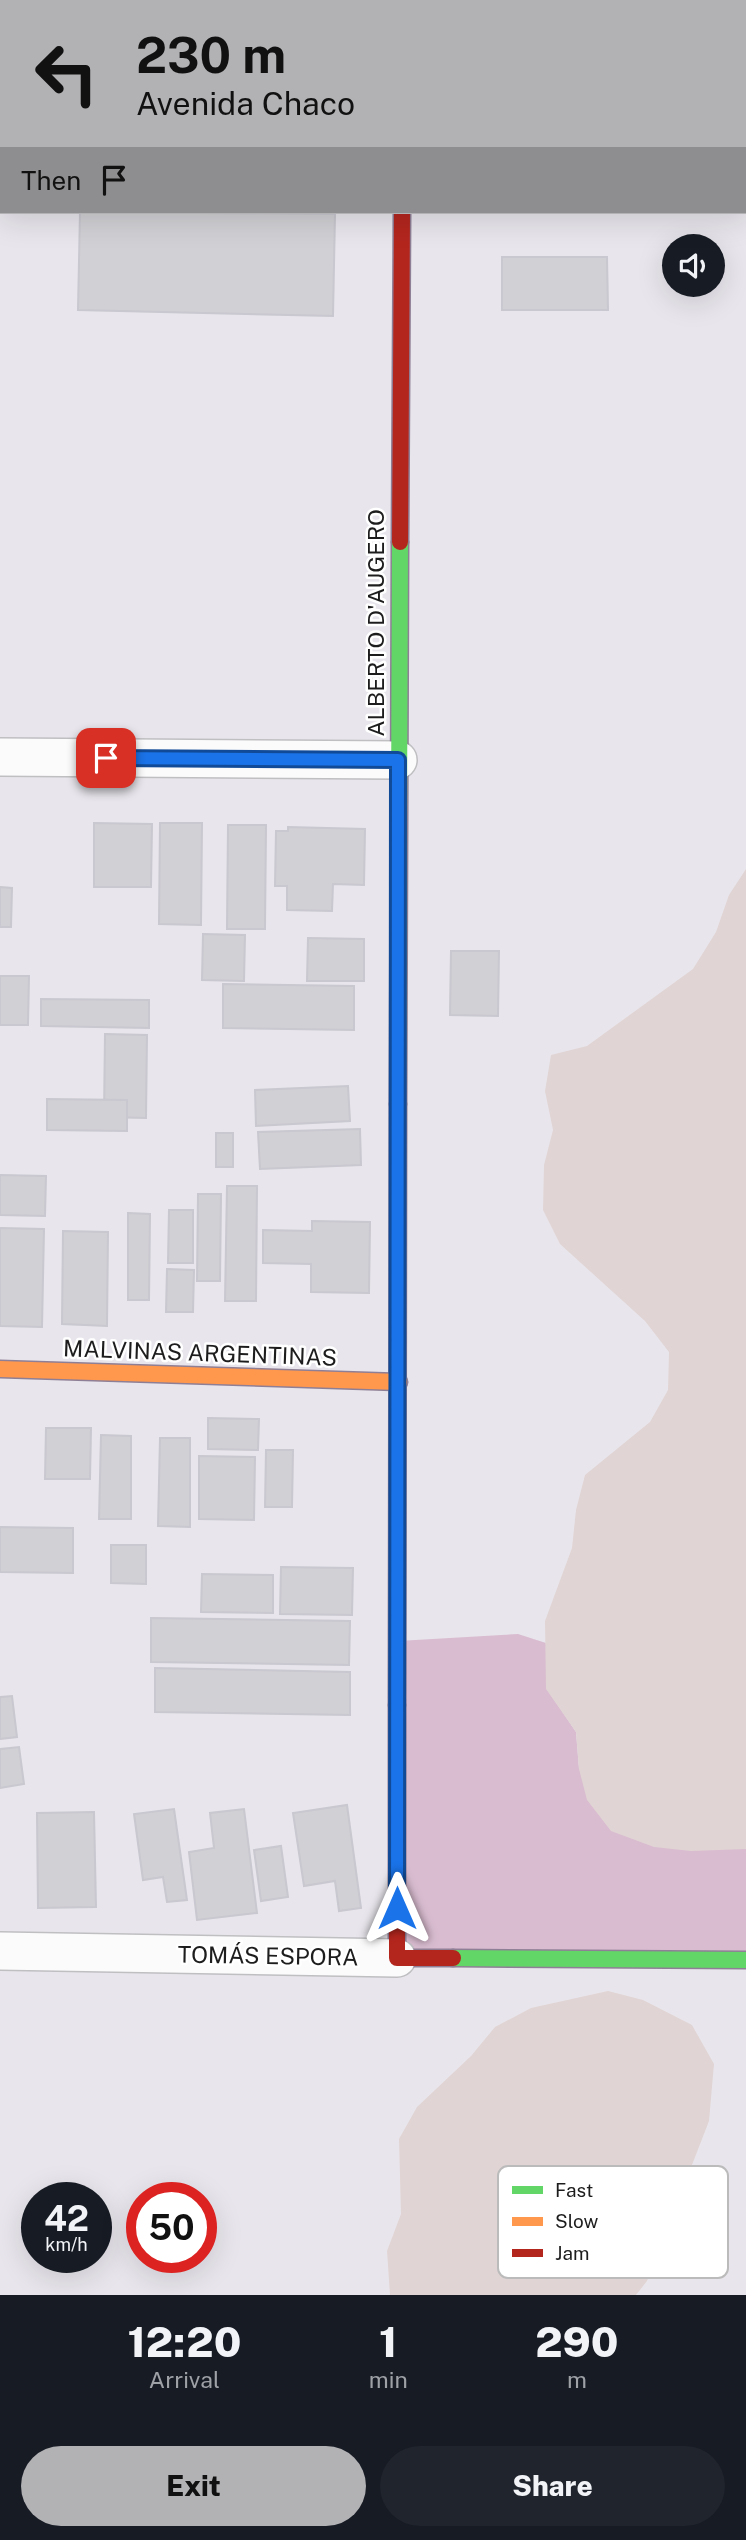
<!DOCTYPE html>
<html lang="en">
<head>
<meta charset="utf-8">
<style>
	:root { --surface:#171b24; --page:#20242c; --text:#f1f3f6; --muted:#9ea1a6; --accent:#b2b2b5 }
	body { margin:0; font-family:"Public Sans",sans-serif; background:var(--page); color:var(--text); height:100vh; display:flex; flex-direction:column; font-size:26px; white-space:nowrap }
	* { box-sizing:border-box; margin:0 }
	p { font-size:23px; color:var(--muted) }
	.icon { flex:none; width:38px; height:38px; fill:none; stroke:currentColor; stroke-width:2; stroke-linecap:round; stroke-linejoin:round }
	.map { position:relative; height:2295px; overflow:hidden }
	.panel { display:flex; flex-direction:column; background:var(--surface); flex:1 }
	.panel>* { flex:none }
	.top-card { position:absolute; left:0px; top:0px; width:747px; height:214px; box-shadow:0 7px 28px #0002; background:#b2b2b5; color:#111; overflow:hidden }
	.tools { position:absolute; left:662px; top:234px; display:grid; gap:14px }
	.tools a { display:grid; place-items:center; width:63px; height:63px; border-radius:50%; background:var(--surface); box-shadow:0 7px 28px #0002; font-size:35px }
	.speed { position:absolute; left:21px; top:2182px; display:flex; gap:14px; font-size:35px; font-weight:700; text-align:center }
	.speed>* { display:grid; place-content:center; width:91px; height:91px; border-radius:50%; background:var(--surface); box-shadow:0 7px 28px #0002; line-height:1 }
	.speed small { font-size:18px; font-weight:400 }
	.speed .limit { border:10px solid #d22; background:#fff; color:#111 }
	.pin { position:absolute; display:grid; place-items:center; width:60px; height:60px; color:#fff; margin:-30px; border-radius:14px; box-shadow:0 4px 10px #0006 }
	.me { position:absolute; width:77px; margin:-38px; rotate:0deg; stroke-linejoin:round; filter:drop-shadow(0 0 5px #0008) }
	.turn { display:flex; align-items:center; gap:24px; height:147px; padding:0 21px; font-size:32px }
	.turn .icon { width:91px; height:91px; stroke-width:2.5 }
	.turn b { display:block; font-size:49px; line-height:60px }
	.then { display:flex; align-items:center; height:66px; padding:0 21px; background:#0003; gap:14px; font-size:26px }
	.eta { display:flex; justify-content:space-evenly; align-items:center; height:119px; text-align:center }
	.eta b { font-size:42px; font-weight:800; line-height:49px }
	.action { display:flex; gap:14px; margin-top:auto; padding:14px 21px }
	.action a { flex:1; height:80px; border-radius:42px; background:var(--accent); color:#111; font-size:28px; font-weight:800; line-height:80px; text-align:center }
	.action a+a { background:var(--page); color:var(--text) }
	.map>svg:first-child { display:block }
	.grass { fill:#e8c5e4 }
	.forest { fill:#d9bcd0 }
	.wetland { fill:#e1d4d4 }
	.building { fill:#d1d0d4; stroke:#c9c7cf; stroke-width:2 }
	.lines { fill:none; stroke-linecap:round; stroke-linejoin:round }
	.street-casing { stroke:#bfbec1; stroke-width:40 }
	.fast-casing { stroke:#8f7f96; stroke-width:19 }
	.slow-casing { stroke:#8f7f96; stroke-width:19 }
	.jam-casing { stroke:#8f7f96; stroke-width:19 }
	.street { stroke:#fcfbfc; stroke-width:37 }
	.fast { stroke:#63d668; stroke-width:16 }
	.slow { stroke:#ff974d; stroke-width:16 }
	.jam { stroke:#b3261e; stroke-width:16 }
	.route-casing { stroke:#114b97; stroke-width:18 }
	.route { stroke:#1a73e8; stroke-width:12 }
	.labels { text-anchor:middle; stroke-width:5; stroke-linejoin:round; paint-order:stroke }
	.street-label { font-size:23px; fill:#1d1d1d; stroke:#fff }
	.key { fill:#fff; stroke:#bbb; stroke-width:2 }
	.key-label { font-size:19px; fill:#1d1d1d }
</style>
</head>
<body>
<div class="map">
<svg width="746" height="2295" viewBox="0 0 746 2295">
	<rect width="100%" height="100%" fill="#e8e6ec"/>
	<path class="grass" d="M0,0H403L2,2V155Z"/>
	<path class="forest" d="M518,1634L546,1643L547,1689L576,1732L579,1769L727,1848L746,1849V1960L397,1958L398,1641Z"/>
	<g class="wetland">
		<path d="M746,869V1849L691,1851L654,1847L611,1831L587,1800L579,1769L576,1732L546,1689L545,1621L572,1548L576,1510L585,1475L650,1422L668,1390L669,1352L645,1321L560,1244L543,1210L544,1165L553,1130L545,1091L551,1055L587,1046L693,969L716,932L729,895Z"/>
		<path d="M608,1991L643,2000L692,2025L714,2064L709,2121L647,2281L636,2295H390L387,2251L401,2214L399,2139L417,2107L471,2056L495,2027L531,2008Z"/>
	</g>
	<g class="building">
		<path d="M80,212L335,214L333,316L78,310Z"/>
		<path d="M502,257H607L608,310H502Z"/>
		<path d="M94,823L152,824L151,887H94Z"/>
		<path d="M160,823H202L201,925L159,924Z"/>
		<path d="M228,825H266L265,929H227Z"/>
		<path d="M288,827L365,829L364,885L333,884L332,911L287,910V886H275L276,831H288Z"/>
		<path d="M0,887L12,888L11,927H0Z"/>
		<path d="M203,934L245,935L244,981L202,980Z"/>
		<path d="M308,938L364,939V981H307Z"/>
		<path d="M451,951H499L498,1016L450,1015Z"/>
		<path d="M0,976H29L28,1025H0Z"/>
		<path d="M223,984L354,986V1030L223,1028Z"/>
		<path d="M41,999L149,1000V1028L41,1026Z"/>
		<path d="M105,1034L147,1035L146,1118L104,1117Z"/>
		<path d="M348,1086L350,1121L256,1126L255,1090Z"/>
		<path d="M47,1099L127,1100V1131L47,1130Z"/>
		<path d="M360,1129L361,1165L260,1169L258,1132Z"/>
		<rect x="216" y="1133" width="17" height="34"/>
		<path d="M0,1175L46,1176L45,1216L0,1215Z"/>
		<path d="M227,1186H257L256,1301H225Z"/>
		<path d="M198,1194H221L220,1281H197Z"/>
		<path d="M169,1210H193V1263H168Z"/>
		<path d="M128,1213L150,1214L149,1300H128Z"/>
		<path d="M312,1221L370,1222L369,1293L311,1292V1264L263,1263V1230L312,1231Z"/>
		<path d="M0,1228L44,1229L42,1327L0,1326Z"/>
		<path d="M63,1231L108,1232L107,1326L62,1324Z"/>
		<path d="M167,1269L194,1270L193,1312H166Z"/>
		<path d="M208,1418L259,1419L258,1450L208,1449Z"/>
		<path d="M46,1428H91L90,1479H45Z"/>
		<path d="M101,1435L131,1436V1519H99Z"/>
		<path d="M160,1438H190V1527L158,1526Z"/>
		<path d="M266,1450H293L292,1507H265Z"/>
		<path d="M199,1456L255,1457L254,1520L199,1519Z"/>
		<path d="M0,1527L73,1528V1573L0,1572Z"/>
		<path d="M111,1545H146V1584L111,1583Z"/>
		<path d="M281,1567L353,1568L352,1615L280,1614Z"/>
		<path d="M202,1574L273,1575V1613L201,1612Z"/>
		<path d="M151,1618L350,1621L349,1665L151,1662Z"/>
		<path d="M155,1668L350,1672V1715L155,1712Z"/>
		<path d="M12,1696L17,1737L0,1739V1697Z"/>
		<path d="M19,1747L24,1784L0,1788V1749Z"/>
		<path d="M347,1805L361,1908L339,1911L335,1881L304,1886L293,1813Z"/>
		<path d="M174,1809L187,1900L167,1902L163,1877L143,1880L134,1814Z"/>
		<path d="M244,1809L257,1913L197,1920L189,1852L214,1848L210,1813Z"/>
		<path d="M94,1812L96,1907L38,1908L37,1813Z"/>
		<path d="M281,1846L288,1897L261,1901L254,1850Z"/>
	</g>
	<g class="lines">
		<defs>
			<g id="street">
				<path d="M0,757L398,760"/>
				<path d="M0,1951L397,1958"/>
			</g>
			<g id="fast">
				<path d="M403,0V2"/>
				<path d="M398,1104L400,542"/>
				<path d="M453,1958L746,1960"/>
			</g>
			<g id="slow">
				<path d="M0,1369L399,1382"/>
				<path d="M397,1705L398,1104"/>
			</g>
			<g id="jam">
				<path d="M400,542L402,212"/>
				<path d="M397,1705V1958H453"/>
			</g>
		</defs>
		<use href="#street" class="street-casing"/>
		<use href="#fast" class="fast-casing"/>
		<use href="#slow" class="slow-casing"/>
		<use href="#jam" class="jam-casing"/>
		<use href="#street" class="street"/>
		<use href="#fast" class="fast"/>
		<use href="#slow" class="slow"/>
		<use href="#jam" class="jam"/>
	</g>
	<g class="lines">
		<defs>
			<path id="route" d="M106,758L398,760L397,1908"/>
		</defs>
		<use href="#route" class="route-casing"/>
		<use href="#route" class="route"/>
	</g>
	<g class="labels">
		<g class="street-label">
			<text transform="translate(376 623) rotate(-90)" y="8">ALBERTO D'AUGERO</text>
			<text transform="translate(200 1353) rotate(2)" y="8">MALVINAS ARGENTINAS</text>
			<text transform="translate(268 1956) rotate(1)" y="8">TOMÁS ESPORA</text>
		</g>
	</g>
	<rect x="498" y="2166" width="230" height="112" rx="10" class="key"/>
	<rect x="512" y="2186" width="31" height="8" fill="#63d668"/>
	<rect x="512" y="2217" width="31" height="9" fill="#ff974d"/>
	<rect x="512" y="2249" width="31" height="8" fill="#b3261e"/>
	<g class="key-label">
		<text x="555" y="2197">Fast</text>
		<text x="555" y="2228">Slow</text>
		<text x="555" y="2260">Jam</text>
	</g>
</svg>
<div class="tools">
<a><svg class="icon" aria-label="sound" viewBox="0 0 24 24"><path d="M4 9h4l5-4v14l-5-4H4zM17 9q2 3 0 6"/></svg></a>
</div>
<div class="speed"><div>42<small>km/h</small></div><div class="limit">50</div></div>
<div class="pin" style="left:106px;top:758px;background:#d93025"><svg class="icon" aria-label="arrive" viewBox="0 0 24 24"><path d="M6 21V4h12l-3 4 3 4H6"/></svg></div>
<svg class="me" style="left:397px;top:1908px" viewBox="-20 -20 40 40"><path d="M0-17L14 15 0 8-14 15z" fill="#1a73e8" stroke="#fff" stroke-width="4"/></svg>
<div class="top-card">
<div class="turn"><svg class="icon" aria-label="left" viewBox="0 0 24 24"><path d="M17 20v-9H6M10 6l-5 5 5 5"/></svg><div><b>230 m</b>Avenida Chaco</div></div>
<div class="then">Then<svg class="icon" aria-label="arrive" viewBox="0 0 24 24"><path d="M6 21V4h12l-3 4 3 4H6"/></svg></div>
</div>
</div>
<section class="panel">
<div class="eta">
<div><b>12:20</b><p>Arrival</p></div>
<div><b>1</b><p>min</p></div>
<div><b>290</b><p>m</p></div>
</div>
<div class="action"><a>Exit</a><a>Share</a></div>
</section>
</body>
</html>
